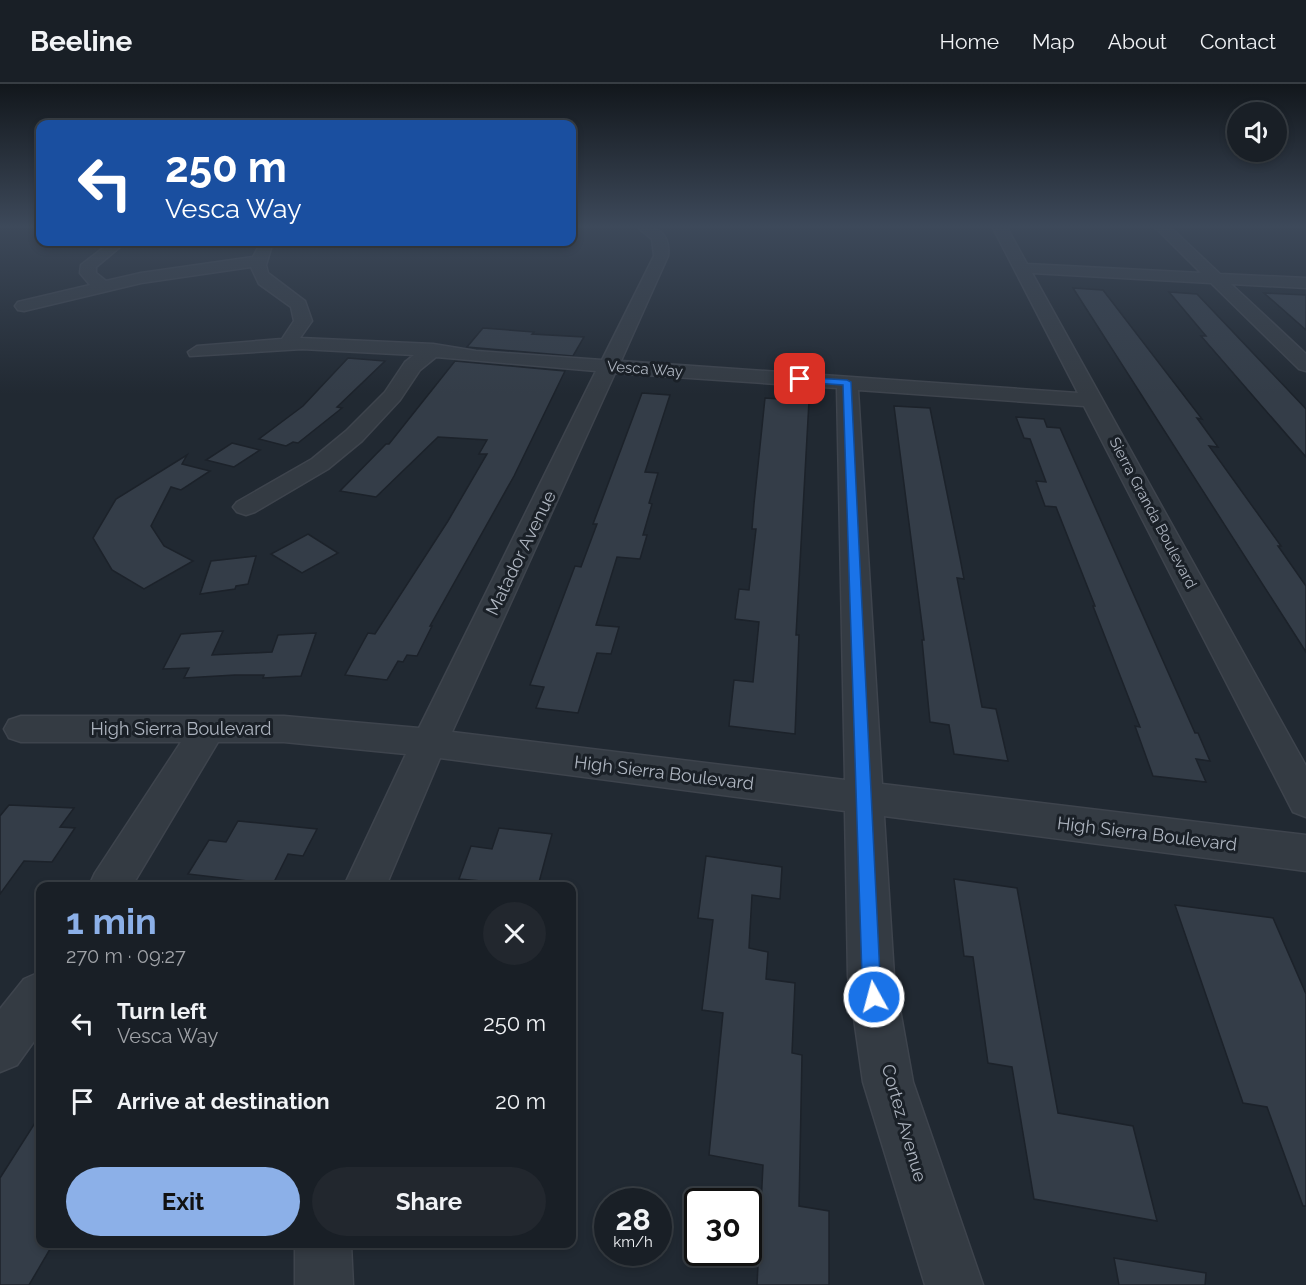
<!DOCTYPE html>
<html lang="en">
<head>
<meta charset="utf-8">
<style>
	:root { --surface:#191f26; --page:#22272e; --text:#f1f3f6; --muted:#9fa2a7; --line:#373d43; --accent:#8cb0e8 }
	body { margin:0; font-family:Raleway,sans-serif; background:var(--page); color:var(--text); height:100vh; display:flex; flex-direction:column; font-size:22px; white-space:nowrap }
	* { box-sizing:border-box; margin:0 }
	p { font-size:20px; color:var(--muted) }
	.icon { flex:none; width:33px; height:33px; fill:none; stroke:currentColor; stroke-width:2; stroke-linecap:round; stroke-linejoin:round }
	.map { position:relative; flex:1; overflow:hidden }
	.sheet { position:absolute; left:36px; top:798px; width:540px; height:366px; display:flex; flex-direction:column; background:var(--surface); border-radius:12px; box-shadow:0 3px 9px #0003,0 0 0 2px var(--line) }
	.sheet>* { flex:none }
	.hud { position:absolute; left:36px; top:36px; width:540px; height:126px; border-radius:12px; box-shadow:0 3px 9px #0003,0 0 0 2px var(--line); background:#1a4fa0; color:#fff; overflow:hidden }
	.buttons { position:absolute; left:1227px; top:18px; display:grid; gap:12px }
	.buttons a { display:grid; place-items:center; width:60px; height:60px; border-radius:50%; background:var(--surface); box-shadow:0 3px 9px #0003,0 0 0 2px var(--line); font-size:30px }
	.speed { position:absolute; left:594px; top:1104px; display:flex; gap:12px; font-size:30px; font-weight:700; text-align:center }
	.speed>* { display:grid; place-content:center; width:78px; height:78px; border-radius:50%; background:var(--surface); box-shadow:0 3px 9px #0003,0 0 0 2px var(--line); line-height:1 }
	.speed small { font-size:15px; font-weight:400 }
	.speed .limit { border:3px solid #111; border-radius:9px; background:#fff; color:#111 }
	.pin { position:absolute; display:grid; place-items:center; width:51px; height:51px; color:#fff; margin:-26px; border-radius:12px; box-shadow:0 3px 9px #0006 }
	.me { position:absolute; width:66px; margin:-33px; rotate:353deg; stroke-linejoin:round; filter:drop-shadow(0 0 4px #0008) }
	.turn { display:flex; align-items:center; gap:21px; height:126px; padding:0 30px; font-size:27px }
	.turn .icon { width:78px; height:78px; stroke-width:2.5 }
	.turn b { display:block; font-size:42px; line-height:51px }
	.round { display:grid; place-items:center; flex:none; width:63px; height:63px; border-radius:32px; background:var(--page) }
	.head { display:flex; align-items:center; justify-content:space-between; height:102px; padding:0 30px }
	h1 { font-size:36px; font-weight:700; line-height:45px; color:var(--accent) }
	.button { display:flex; gap:12px; margin-top:auto; padding:12px 30px }
	.button a { flex:1; height:69px; border-radius:36px; background:var(--accent); color:#111; font-size:24px; font-weight:700; line-height:69px; text-align:center }
	.button a+a { background:var(--page); color:var(--text) }
	ul { padding:0; list-style:none }
	li { display:flex; align-items:center; gap:18px; height:78px; padding:0 30px }
	li div { flex:1 }
	li b { display:block; font-size:22px }
	li em { font-style:normal }
	header { display:flex; align-items:center; gap:36px; box-sizing:border-box; height:84px; padding:0 30px; background:var(--surface); border-bottom:2px solid var(--line) }
	header strong { font-size:28px }
	nav { display:flex; gap:33px; margin-inline-start:auto; font-size:21px }
	.map>svg:first-child { display:block }
	.building { fill:#343d48; stroke:#1c222a; stroke-width:1.5 }
	.lines { fill:none; stroke-linecap:round; stroke-linejoin:round }
	.minor-casing { stroke:#3e444d; stroke-width:3 }
	.minor { fill:#343b43; fill-rule:evenodd }
	.route { fill:#1a73e8; stroke:#114b97; stroke-width:1.5 }
	.labels { text-anchor:middle; stroke-width:6; stroke-linejoin:round; paint-order:stroke }
	.far-street-label { font-size:15px; fill:#aeb5c0; stroke:#1a2027 }
	.street-label { font-size:18px; fill:#aeb5c0; stroke:#1a2027 }
</style>
</head>
<body>
<header>
<strong>Beeline</strong>
<nav><a>Home</a><a>Map</a><a>About</a><a>Contact</a></nav>
</header>
<div class="map">
<svg width="1306" height="1201" viewBox="0 0 1306 1201">
	<rect width="100%" height="100%" fill="#212932"/>
	<g class="building">
		<path d="M1073,204L1103,206L1202,335L1197,334L1218,363L1209,362L1281,462H1278L1306,502V568Z"/>
		<path d="M1169,208L1197,210L1306,325V373L1201,252H1206Z"/>
		<path d="M1264,209L1306,211V246Z"/>
		<path d="M483,244L534,248L532,250L584,253L573,272L467,263Z"/>
		<path d="M348,274L385,277L337,323L342,324L298,359L293,358L286,362L259,355L303,322Z"/>
		<path d="M455,277L565,287L514,392L430,542H432L417,572L407,571L403,578L398,577L387,596L345,591L368,549L375,550L448,437L487,370H479L487,356L438,353L376,413L340,407L386,360H389Z"/>
		<path d="M642,309L670,311L645,388L658,389L649,419L652,420L643,451H647L640,475L617,473L596,541L619,543L611,570L597,569L578,629L536,624L544,603L530,601L575,482L581,483L597,440H593Z"/>
		<path d="M765,314L809,317L796,551H799L795,650L729,642L734,596L753,598L759,538L735,535L739,505L749,506L756,445H752L754,420Z"/>
		<path d="M894,322L930,324L960,474L964,495L957,494L982,623L996,625L1008,677L954,670L949,641L930,638L922,556H924Z"/>
		<path d="M1016,333L1044,335L1047,343L1060,344L1195,649H1198L1210,677L1196,675L1206,698L1153,692L1135,642L1140,643L1093,522H1095L1056,423L1045,422L1036,397L1046,398L1030,355L1024,354Z"/>
		<path d="M232,359L260,366L234,383L206,376Z"/>
		<path d="M187,371L182,380L210,387L181,406L171,403L151,442L164,462L193,477L144,505L112,486L93,454L116,415Z"/>
		<path d="M308,450L338,469L302,489L271,470Z"/>
		<path d="M256,472L248,500L236,502L235,505L200,510L211,477Z"/>
		<path d="M223,547L212,571L272,568L278,551L316,549L301,592L263,594L264,591H235L184,594L189,584L163,585L181,550Z"/>
		<path d="M9,721L74,724L60,743L75,744L52,778L24,777L0,810V732Z"/>
		<path d="M238,737L317,745L303,772L288,770L273,800L188,790L209,756L226,758Z"/>
		<path d="M499,744L552,750L538,802L459,795L471,762L492,765Z"/>
		<path d="M706,772L782,783L780,815L752,811L749,864L768,868L766,895L795,899L792,969L802,971L799,1122L829,1127V1201H757L763,1081L709,1071L723,929L702,926L713,836L698,834Z"/>
		<path d="M954,795L1017,804L1058,1029L1133,1042L1157,1137L1034,1115L1012,983L988,979L973,873L964,872Z"/>
		<path d="M1175,821L1273,834L1306,910V1122H1303L1267,1023L1243,1019Z"/>
		<path d="M40,1031V1160H53L29,1201H0V1094Z"/>
		<path d="M1114,1174L1206,1189L1205,1201H1119Z"/>
	</g>
	<g class="lines">
		<defs>
			<g id="minor">
				<path d="M636,142C656,141 671,149 668,172L621,277L1078,309L992,142H1006L1027,180L1201,189L1154,142H1169L1220,190L1306,194V204L1231,200L1306,270V287L1299,285L1211,199L1032,189L1306,682V733L1293,728L1084,322L858,306L882,700L1306,751V787L884,732L894,892L913,998L983,1201H925L863,998L848,892L845,727L440,674L386,802H344L406,670L284,658H218L132,802H89L95,789L181,658H21L9,654L4,645L9,636L21,632H284L419,644L596,287L436,273L420,286L400,316L362,357L328,385L255,428L246,431L237,428L233,423L237,418L312,375L346,347L385,308L405,278L414,271L302,265L190,272L188,268L197,262L282,255L294,237L291,223L259,200L251,183L141,199L24,227L18,226L15,222L18,218L90,201L80,189L81,181L111,158H126L96,183V189L106,197L141,189L253,173L261,158H273L266,181L268,189L305,217L312,237L300,254L433,260L476,267L602,276L654,172L652,155ZM615,289L837,304L845,696L452,648Z"/>
				<path d="M40,888V949L17,981L0,988V925L24,895Z"/>
				<path d="M295,1160H351L353,1201H295Z"/>
			</g>
		</defs>
		<use href="#minor" class="minor-casing"/>
		<use href="#minor" class="minor"/>
	</g>
	<linearGradient id="sky" x2="0" y2="1"><stop stop-color="#12171c"/><stop offset="0.46" stop-color="#3d495a"/><stop offset="1" stop-color="#3d495a" stop-opacity="0"/></linearGradient>
	<rect width="1306" height="310" fill="url(#sky)"/>
	<path class="route" d="M797,293L847,296L851,298L880,892L884,913L881,920L874,923L868,920L862,892L843,301L800,298Z"/>
	<g class="labels">
		<g class="far-street-label">
			<text transform="translate(645 285) rotate(4)" y="5">Vesca Way</text>
			<text transform="translate(1153 429) rotate(62)" y="5">Sierra Granda Boulevard</text>
		</g>
		<g class="street-label">
			<text transform="translate(521 469) rotate(-64)" y="6">Matador Avenue</text>
			<text x="181" y="651">High Sierra Boulevard</text>
			<text transform="translate(664 689) rotate(7)" y="6">High Sierra Boulevard</text>
			<text transform="translate(1147 750) rotate(7)" y="6">High Sierra Boulevard</text>
			<text transform="translate(904 1039) rotate(74)" y="6">Cortez Avenue</text>
		</g>
	</g>
</svg>
<div class="buttons">
<a><svg class="icon" aria-label="sound" viewBox="0 0 24 24"><path d="M4 9h4l5-4v14l-5-4H4zM17 9q2 3 0 6"/></svg></a>
</div>
<div class="speed"><div>28<small>km/h</small></div><div class="limit">30</div></div>
<div class="pin" style="left:800px;top:295px;background:#d93025"><svg class="icon" aria-label="arrive" viewBox="0 0 24 24"><path d="M6 21V4h12l-3 4 3 4H6"/></svg></div>
<svg class="me" style="left:874px;top:913px" viewBox="-20 -20 40 40"><circle r="17" fill="#1a73e8" stroke="#fff" stroke-width="3"/><path d="M0-11L8 9 0 5-8 9z" fill="#fff"/></svg>
<div class="hud">
<div class="turn"><svg class="icon" aria-label="left" viewBox="0 0 24 24"><path d="M17 20v-9H6M10 6l-5 5 5 5"/></svg><div><b>250 m</b>Vesca Way</div></div>
</div>
<section class="sheet">
<div class="head"><div><h1>1 min</h1><p>270 m · 09:27</p></div><a class="round"><svg class="icon" aria-label="close" viewBox="0 0 24 24"><path d="M6 6l12 12M18 6L6 18"/></svg></a></div>
<ul>
<li><svg class="icon" aria-label="left" viewBox="0 0 24 24"><path d="M17 20v-9H6M10 6l-5 5 5 5"/></svg><div><b>Turn left</b><p>Vesca Way</p></div><em>250 m</em></li>
<li><svg class="icon" aria-label="arrive" viewBox="0 0 24 24"><path d="M6 21V4h12l-3 4 3 4H6"/></svg><div><b>Arrive at destination</b></div><em>20 m</em></li>
</ul>
<div class="button"><a>Exit</a><a>Share</a></div>
</section>
</div>
</body>
</html>
